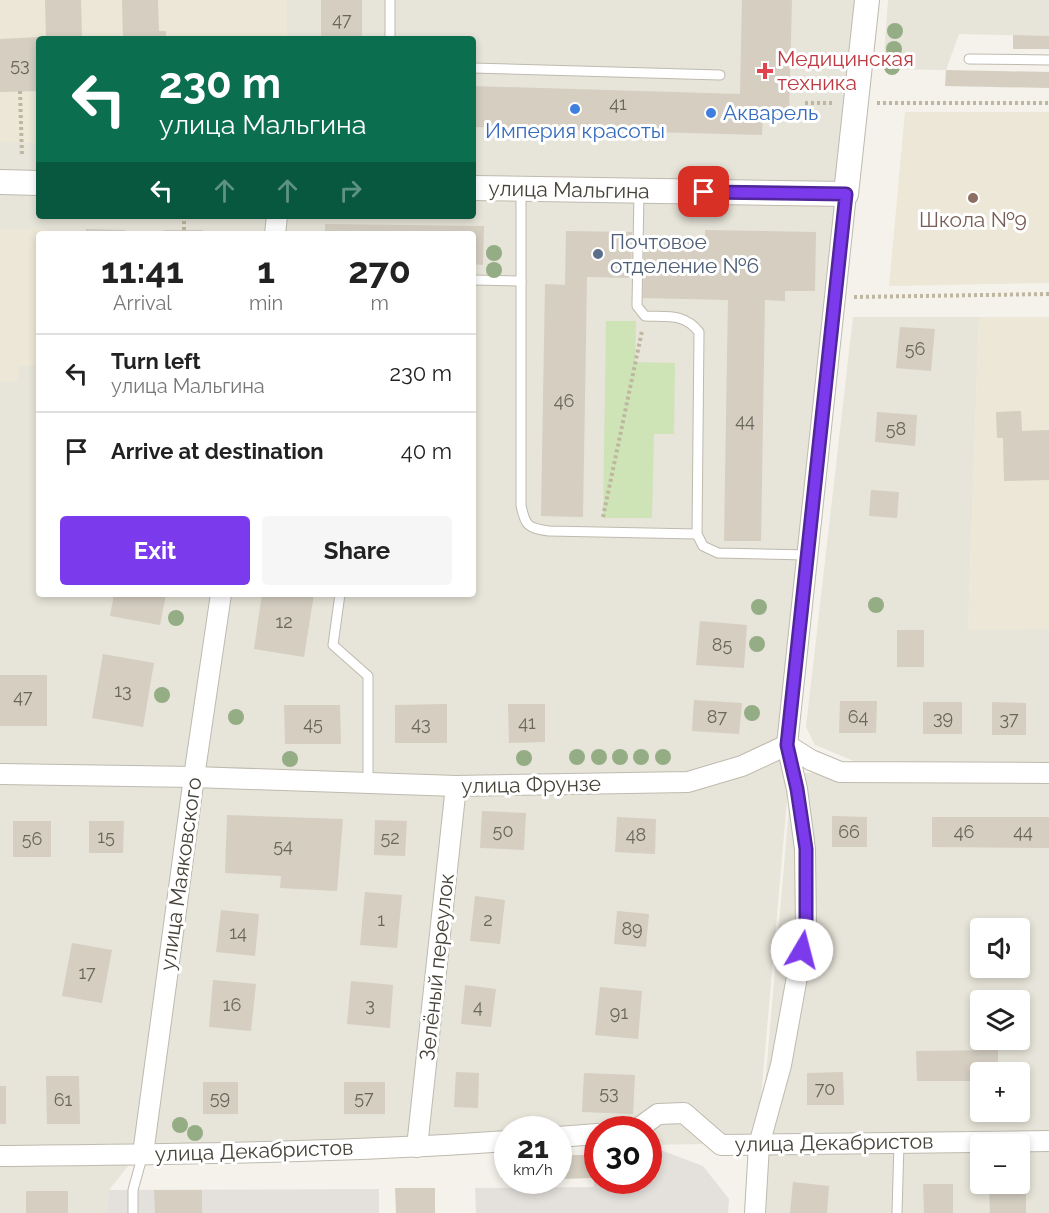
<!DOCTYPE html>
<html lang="en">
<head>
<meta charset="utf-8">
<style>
	:root { --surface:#fff; --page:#f6f6f6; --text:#222; --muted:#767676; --line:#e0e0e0; --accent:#7c3aed }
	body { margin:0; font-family:Raleway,sans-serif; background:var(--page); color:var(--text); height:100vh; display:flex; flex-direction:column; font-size:22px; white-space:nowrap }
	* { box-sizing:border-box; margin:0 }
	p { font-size:20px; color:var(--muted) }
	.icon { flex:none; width:33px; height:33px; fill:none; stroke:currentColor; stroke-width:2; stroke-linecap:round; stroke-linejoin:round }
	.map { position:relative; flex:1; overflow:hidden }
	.sheet { position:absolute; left:36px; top:231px; width:440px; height:366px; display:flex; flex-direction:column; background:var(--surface); border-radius:6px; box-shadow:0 3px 9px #0003 }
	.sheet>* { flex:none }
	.top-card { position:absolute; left:36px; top:36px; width:440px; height:183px; border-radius:6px; box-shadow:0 3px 9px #0003; background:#0b6e4f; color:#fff; overflow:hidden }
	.tools { position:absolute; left:970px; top:918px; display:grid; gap:12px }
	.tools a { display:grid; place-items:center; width:60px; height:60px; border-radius:6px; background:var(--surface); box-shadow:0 3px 9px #0003; font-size:30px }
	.speed { position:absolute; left:494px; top:1116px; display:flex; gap:12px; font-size:30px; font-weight:700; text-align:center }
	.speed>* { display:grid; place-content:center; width:78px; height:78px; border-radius:50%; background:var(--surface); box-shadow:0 3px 9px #0003; line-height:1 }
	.speed small { font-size:15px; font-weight:400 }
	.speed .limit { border:9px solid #d22; background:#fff; color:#111 }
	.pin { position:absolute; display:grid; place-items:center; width:51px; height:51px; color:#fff; margin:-26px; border-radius:12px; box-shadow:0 3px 9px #0006 }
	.me { position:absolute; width:66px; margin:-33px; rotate:8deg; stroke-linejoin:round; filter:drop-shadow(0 0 4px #0008) }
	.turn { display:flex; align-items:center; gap:21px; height:126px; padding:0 24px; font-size:27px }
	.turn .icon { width:78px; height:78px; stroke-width:2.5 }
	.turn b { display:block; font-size:42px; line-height:51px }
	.lanes { display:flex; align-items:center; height:57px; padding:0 24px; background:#0003; justify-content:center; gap:30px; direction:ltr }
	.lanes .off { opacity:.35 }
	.eta { display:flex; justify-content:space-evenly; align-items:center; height:102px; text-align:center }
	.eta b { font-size:36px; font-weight:700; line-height:42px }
	.action { display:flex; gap:12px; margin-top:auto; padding:12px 24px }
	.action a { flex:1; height:69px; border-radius:6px; background:var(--accent); color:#fff; font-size:24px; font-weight:700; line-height:69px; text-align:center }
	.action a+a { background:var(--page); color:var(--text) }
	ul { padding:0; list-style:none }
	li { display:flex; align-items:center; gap:18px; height:78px; padding:0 24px; border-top:2px solid var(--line) }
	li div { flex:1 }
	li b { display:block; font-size:22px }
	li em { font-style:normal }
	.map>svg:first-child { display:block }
	.residential { fill:#e7e4d9; fill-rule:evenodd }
	.industrial { fill:#e4e1dc }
	.education { fill:#ece7d6 }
	.green { fill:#cee4b7 }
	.building { fill:#d5cec1 }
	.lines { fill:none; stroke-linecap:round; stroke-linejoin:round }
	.service-casing { stroke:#bfbaae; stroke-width:11 }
	.minor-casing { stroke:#bfbaae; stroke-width:22 }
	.tertiary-casing { stroke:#bfbaae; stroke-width:26 }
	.path { stroke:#bfb6a0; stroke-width:4; stroke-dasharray:3 3; stroke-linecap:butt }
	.service { stroke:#fff; stroke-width:9 }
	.minor { stroke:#fff; stroke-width:20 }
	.tertiary { stroke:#fff; stroke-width:24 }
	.tree { fill:#95ad85 }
	.route-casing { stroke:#51269a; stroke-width:15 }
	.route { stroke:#7c3aed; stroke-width:10 }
	.health-dot { fill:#e0444e; stroke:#fff; stroke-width:2 }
	.shop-dot { fill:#3f7fe0; stroke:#fff; stroke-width:2 }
	.education-dot { fill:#8d6e63; stroke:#fff; stroke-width:2 }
	.service-dot { fill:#5c6f8a; stroke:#fff; stroke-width:2 }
	.labels { text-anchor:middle; stroke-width:6; stroke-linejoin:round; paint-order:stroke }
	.number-label { font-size:18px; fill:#6a665b }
	.health-label { font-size:21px; fill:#be3a42; stroke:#fff; text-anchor:start }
	.shop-label { font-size:21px; fill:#366cbe; stroke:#fff; text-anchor:start }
	.street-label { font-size:21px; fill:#474339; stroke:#fff }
	.education-label { font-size:21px; fill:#785e54; stroke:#fff }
	.service-label { font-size:21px; fill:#4e5e75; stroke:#fff; text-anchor:start }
</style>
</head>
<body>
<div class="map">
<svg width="1049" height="1213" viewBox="0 0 1049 1213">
	<rect width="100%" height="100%" fill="#f4f2eb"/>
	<g class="residential">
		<path d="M0,0H867L847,192L473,188L472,39H39V183L0,182Z"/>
		<path d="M888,0H1049V36L959,34L946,70L883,69Z"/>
		<path d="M0,184H39V216H276L273,234H39V594H221L140,1151L109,1190L107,1213H0Z"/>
		<path d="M473,190L848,196L788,789L757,1143L648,1145V1130H597V1145L558,1146V1130H507V1147L145,1153L196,775L223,594H472V234H277L280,216H472Z"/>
		<path d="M853,317H979L968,629H1049V763L854,761L815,745L806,727Z"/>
		<path d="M792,773L1049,775V1140L760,1144ZM981,928H1020V968H981ZM981,1000H1020V1040H981ZM981,1072H1020V1112H981Z"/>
		<path d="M1049,1144V1213H758L760,1147L981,1145V1184H1020V1145Z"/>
	</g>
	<g class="industrial">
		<path d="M650,1146L703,1166L729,1199L728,1213H476L475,1188L594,1187V1155H597V1180H648V1147Z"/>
		<path d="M379,1189V1213H107L109,1190Z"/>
	</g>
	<g class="education">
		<path d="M0,0H287V39H39V143L0,142Z"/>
		<path d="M905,112H1049V283L889,286Z"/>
		<path d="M0,229H48V234H39V366H19L18,382H0Z"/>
		<path d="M979,317H1049V629L968,630Z"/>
	</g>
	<path class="green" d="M606,321H636L635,362L675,363L674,434H654L652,518H603Z"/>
	<g class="building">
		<path d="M45,0H81L82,39H46Z"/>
		<path d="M122,0H158L159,31H166V39H123Z"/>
		<rect x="321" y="0" width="41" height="39"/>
		<path d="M742,0H792L789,115L763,114L762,135L472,127V86L740,94Z"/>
		<path d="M1013,35L1049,36V49H1013Z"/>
		<path d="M39,37V91L0,92V39Z"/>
		<path d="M946,70L1049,72V88L945,86Z"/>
		<path d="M325,224L484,226L483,265L472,264V234H325Z"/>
		<path d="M86,229L125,230V234H86Z"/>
		<rect x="164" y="230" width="39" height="4"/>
		<path d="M705,230L816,232L815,291H785V301L765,300L761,541H724L728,300L643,298L644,237L705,238Z"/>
		<path d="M566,231L632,232L631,278L587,277L583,517L541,516L545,284L565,285Z"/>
		<path d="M900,327L935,329L931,371L896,368Z"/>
		<path d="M1021,411L1022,431L1049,430V480L1004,481L1003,438H997L996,412Z"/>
		<path d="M877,412L917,415L915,446L875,442Z"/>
		<path d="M871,490L899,492L897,518L869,516Z"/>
		<path d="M114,594H166L160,625L110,616Z"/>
		<path d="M262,594H314L304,657L254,649Z"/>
		<path d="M700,621L747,625L744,668L696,665Z"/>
		<rect x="897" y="630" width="27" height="37"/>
		<path d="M103,654L154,663L143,727L92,718Z"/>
		<rect x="0" y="675" width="47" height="51"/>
		<path d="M694,700L742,703L739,734L692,731Z"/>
		<path d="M840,701H877L876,733H839Z"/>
		<rect x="923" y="702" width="39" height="32"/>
		<path d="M992,702L1026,703V735H992Z"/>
		<path d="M447,704V743H395V705Z"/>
		<path d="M508,704H545V742L509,743Z"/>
		<path d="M284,705H340L341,744H285Z"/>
		<path d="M482,811L526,813L524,850L480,848Z"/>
		<path d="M227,815L343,819L337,891L280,888L281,876L225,873Z"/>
		<path d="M832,816L867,817V847H832Z"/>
		<path d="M617,817L656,819L655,854L615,852Z"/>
		<path d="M932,817H1049V848L932,847Z"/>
		<path d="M375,820L407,821L405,856L374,855Z"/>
		<rect x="13" y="821" width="38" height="36"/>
		<path d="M89,821H124L123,853H89Z"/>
		<path d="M365,892L402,895L397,948L360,945Z"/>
		<path d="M475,896L505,900L500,944L470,941Z"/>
		<path d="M221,910L259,914L255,956L216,952Z"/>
		<path d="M617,911L649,914L646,947L614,944Z"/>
		<path d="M72,943L112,950L102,1003L62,996Z"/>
		<path d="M213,980L256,984L251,1031L209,1027Z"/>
		<path d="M351,981L393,985L390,1028L347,1024Z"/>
		<path d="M465,985L496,989L491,1027L461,1024Z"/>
		<path d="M600,987L642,991L638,1039L595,1035Z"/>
		<path d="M998,1050V1072H981V1081H917L916,1051Z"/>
		<path d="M456,1072L479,1073L478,1108L454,1107Z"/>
		<path d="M843,1072L844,1105H807V1073Z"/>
		<path d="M584,1073L635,1075L633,1114L582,1112Z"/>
		<path d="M46,1076H79L80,1124H47Z"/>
		<rect x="203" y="1082" width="35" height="32"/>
		<rect x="344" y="1082" width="41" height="32"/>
		<rect x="0" y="1086" width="6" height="38"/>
		<rect x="501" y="1155" width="6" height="24"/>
		<path d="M558,1155H594V1178L558,1179Z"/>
		<path d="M793,1182L829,1186L827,1213H790Z"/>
		<path d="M1020,1183H1026V1213H990L989,1184Z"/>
		<path d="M923,1184H953V1213H924Z"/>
		<path d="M395,1188H435V1213H396Z"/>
		<path d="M154,1190H202V1213H155Z"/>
		<rect x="26" y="1191" width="42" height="22"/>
	</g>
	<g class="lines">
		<defs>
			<g id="service">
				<path d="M390,0V39"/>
				<path d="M969,59L1049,60"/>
				<path d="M472,68L720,75"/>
				<path d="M521,189V505C525,526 528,528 549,531L697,534"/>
				<path d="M639,192L637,306L645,316C667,317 684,313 699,332L697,534L703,546L718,553L808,555"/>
				<path d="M472,280L521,281"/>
				<path d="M340,594L333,645L368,676V783"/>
				<path d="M133,1213V1190L143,1154"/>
				<path d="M897,1213L899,1143"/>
			</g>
			<g id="minor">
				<path d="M275,234L277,216"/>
				<path d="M0,774L194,777L456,786L688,782L742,766L787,745L811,760L840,772L1049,773"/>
				<path d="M636,1130L658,1114L684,1113L721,1145L1049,1141"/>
				<path d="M558,1137L597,1134"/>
				<path d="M417,1147L456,786"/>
				<path d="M143,1154L194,777L221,594"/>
				<path d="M0,1156C169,1154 338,1153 507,1141"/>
				<path d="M755,1213L759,1145L781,1065L806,927L805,849L797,789L787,745L846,194"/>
			</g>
			<g id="tertiary">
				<path d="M0,182L39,183"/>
				<path d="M472,188L846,194L867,0"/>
			</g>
		</defs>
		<use href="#service" class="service-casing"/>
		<use href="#minor" class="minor-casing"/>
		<use href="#tertiary" class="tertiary-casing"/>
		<g class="path">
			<path d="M20,91L22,156"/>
			<path d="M805,103H834"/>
			<path d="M877,103H1049"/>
			<path d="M184,230V216"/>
			<path d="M854,297L1049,294"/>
			<path d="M603,517L642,331"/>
		</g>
		<use href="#service" class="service"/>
		<use href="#minor" class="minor"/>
		<use href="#tertiary" class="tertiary"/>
	</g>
	<g class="tree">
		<circle cx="895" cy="31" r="8"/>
		<circle cx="894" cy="49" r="8"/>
		<circle cx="892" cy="67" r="8"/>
		<circle cx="494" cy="253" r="8"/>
		<circle cx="494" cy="270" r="8"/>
		<circle cx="876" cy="605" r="8"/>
		<circle cx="759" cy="607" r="8"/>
		<circle cx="176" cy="618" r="8"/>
		<circle cx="757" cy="644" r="8"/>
		<circle cx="162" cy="695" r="8"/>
		<circle cx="752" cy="713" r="8"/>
		<circle cx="236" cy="717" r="8"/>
		<circle cx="577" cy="757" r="8"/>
		<circle cx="599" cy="757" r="8"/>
		<circle cx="620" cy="757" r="8"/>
		<circle cx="641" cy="757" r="8"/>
		<circle cx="663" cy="757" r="8"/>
		<circle cx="524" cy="758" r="8"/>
		<circle cx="290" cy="759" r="8"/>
		<circle cx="180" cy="1125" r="8"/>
		<circle cx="195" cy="1133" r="8"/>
	</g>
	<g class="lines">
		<defs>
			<path id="route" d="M704,192L846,194L787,745L797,789L806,849V927L802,950"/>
		</defs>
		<use href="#route" class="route-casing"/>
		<use href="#route" class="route"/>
	</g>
	<path class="health-dot" d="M762 62h6v6h6v6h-6v6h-6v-6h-6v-6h6z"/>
	<g class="shop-dot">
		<circle cx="575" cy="109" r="6"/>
		<circle cx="711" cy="113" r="6"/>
	</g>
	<circle class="education-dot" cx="973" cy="198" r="6"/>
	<circle class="service-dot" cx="598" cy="254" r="6"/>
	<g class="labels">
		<g class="number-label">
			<text x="342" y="26">47</text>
			<text x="20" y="71">53</text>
			<text x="618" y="110">41</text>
			<text x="915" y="355">56</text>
			<text x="564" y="407">46</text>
			<text x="745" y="427">44</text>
			<text x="896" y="435">58</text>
			<text x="284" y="628">12</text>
			<text x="722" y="651">85</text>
			<text x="123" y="697">13</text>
			<text x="23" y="703">47</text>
			<text x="717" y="723">87</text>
			<text x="858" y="723">64</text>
			<text x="943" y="724">39</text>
			<text x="1009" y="725">37</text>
			<text x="527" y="729">41</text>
			<text x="313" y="730">45</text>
			<text x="421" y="730">43</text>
			<text x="503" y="837">50</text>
			<text x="849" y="838">66</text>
			<text x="964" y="838">46</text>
			<text x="1023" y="838">44</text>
			<text x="636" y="841">48</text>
			<text x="106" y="843">15</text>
			<text x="390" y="844">52</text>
			<text x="32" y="845">56</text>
			<text x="283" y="852">54</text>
			<text x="381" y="926">1</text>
			<text x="488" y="926">2</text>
			<text x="632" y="935">89</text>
			<text x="238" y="939">14</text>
			<text x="87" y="979">17</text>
			<text x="232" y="1011">16</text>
			<text x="370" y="1011">3</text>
			<text x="478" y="1013">4</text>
			<text x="619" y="1019">91</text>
			<text x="825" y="1095">70</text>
			<text x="609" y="1099">53</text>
			<text x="220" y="1104">59</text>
			<text x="364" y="1104">57</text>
			<text x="63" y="1106">61</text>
		</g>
		<g class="health-label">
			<text x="777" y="66">Медицинская<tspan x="777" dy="24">техника</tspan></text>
		</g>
		<g class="shop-label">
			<text x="723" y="120">Акварель</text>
			<text x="575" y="138" text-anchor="middle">Империя красоты</text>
		</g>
		<g class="street-label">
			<text transform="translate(569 190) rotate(1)" y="7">улица Мальгина</text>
			<text transform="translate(531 785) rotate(-1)" y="7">улица Фрунзе</text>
			<text transform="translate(181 874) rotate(-82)" y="7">улица Маяковского</text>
			<text transform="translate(437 967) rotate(-84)" y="7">Зелёный переулок</text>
			<text transform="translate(834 1143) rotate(-1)" y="7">улица Декабристов</text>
			<text transform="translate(254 1151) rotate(-2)" y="7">улица Декабристов</text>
		</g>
		<g class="education-label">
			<text x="973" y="227">Школа №9</text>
		</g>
		<g class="service-label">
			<text x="610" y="249">Почтовое<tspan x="610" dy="24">отделение №6</tspan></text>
		</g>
	</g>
</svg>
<div class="tools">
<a><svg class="icon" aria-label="sound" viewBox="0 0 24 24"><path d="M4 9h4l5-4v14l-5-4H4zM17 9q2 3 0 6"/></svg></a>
<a><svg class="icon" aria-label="layers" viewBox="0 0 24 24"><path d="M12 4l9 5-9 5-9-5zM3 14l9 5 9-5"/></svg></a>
<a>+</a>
<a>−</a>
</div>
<div class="speed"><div>21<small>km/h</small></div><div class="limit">30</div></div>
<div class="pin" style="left:704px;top:192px;background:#d93025"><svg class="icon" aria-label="arrive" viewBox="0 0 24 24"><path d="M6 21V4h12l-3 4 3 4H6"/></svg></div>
<svg class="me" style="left:802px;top:950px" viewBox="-20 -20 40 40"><circle r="19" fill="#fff"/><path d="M0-13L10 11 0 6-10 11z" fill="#7c3aed"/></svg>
<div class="top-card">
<div class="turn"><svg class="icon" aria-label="left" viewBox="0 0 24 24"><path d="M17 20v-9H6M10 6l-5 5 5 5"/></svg><div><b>230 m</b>улица Мальгина</div></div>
<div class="lanes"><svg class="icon" aria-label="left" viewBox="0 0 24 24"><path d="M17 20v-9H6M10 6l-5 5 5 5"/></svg><svg class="icon off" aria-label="ahead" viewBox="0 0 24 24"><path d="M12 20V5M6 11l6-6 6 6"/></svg><svg class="icon off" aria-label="ahead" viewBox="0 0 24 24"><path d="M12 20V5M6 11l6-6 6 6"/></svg><svg class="icon off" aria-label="right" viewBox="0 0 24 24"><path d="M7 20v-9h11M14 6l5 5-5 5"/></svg></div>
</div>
<section class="sheet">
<div class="eta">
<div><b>11:41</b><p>Arrival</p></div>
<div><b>1</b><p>min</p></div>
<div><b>270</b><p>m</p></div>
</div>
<ul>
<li><svg class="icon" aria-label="left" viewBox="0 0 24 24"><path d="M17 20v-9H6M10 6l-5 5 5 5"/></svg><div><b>Turn left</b><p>улица Мальгина</p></div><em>230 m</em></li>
<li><svg class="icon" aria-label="arrive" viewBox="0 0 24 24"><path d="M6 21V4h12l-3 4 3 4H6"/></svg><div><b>Arrive at destination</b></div><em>40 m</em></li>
</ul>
<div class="action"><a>Exit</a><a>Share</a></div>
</section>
</div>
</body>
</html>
